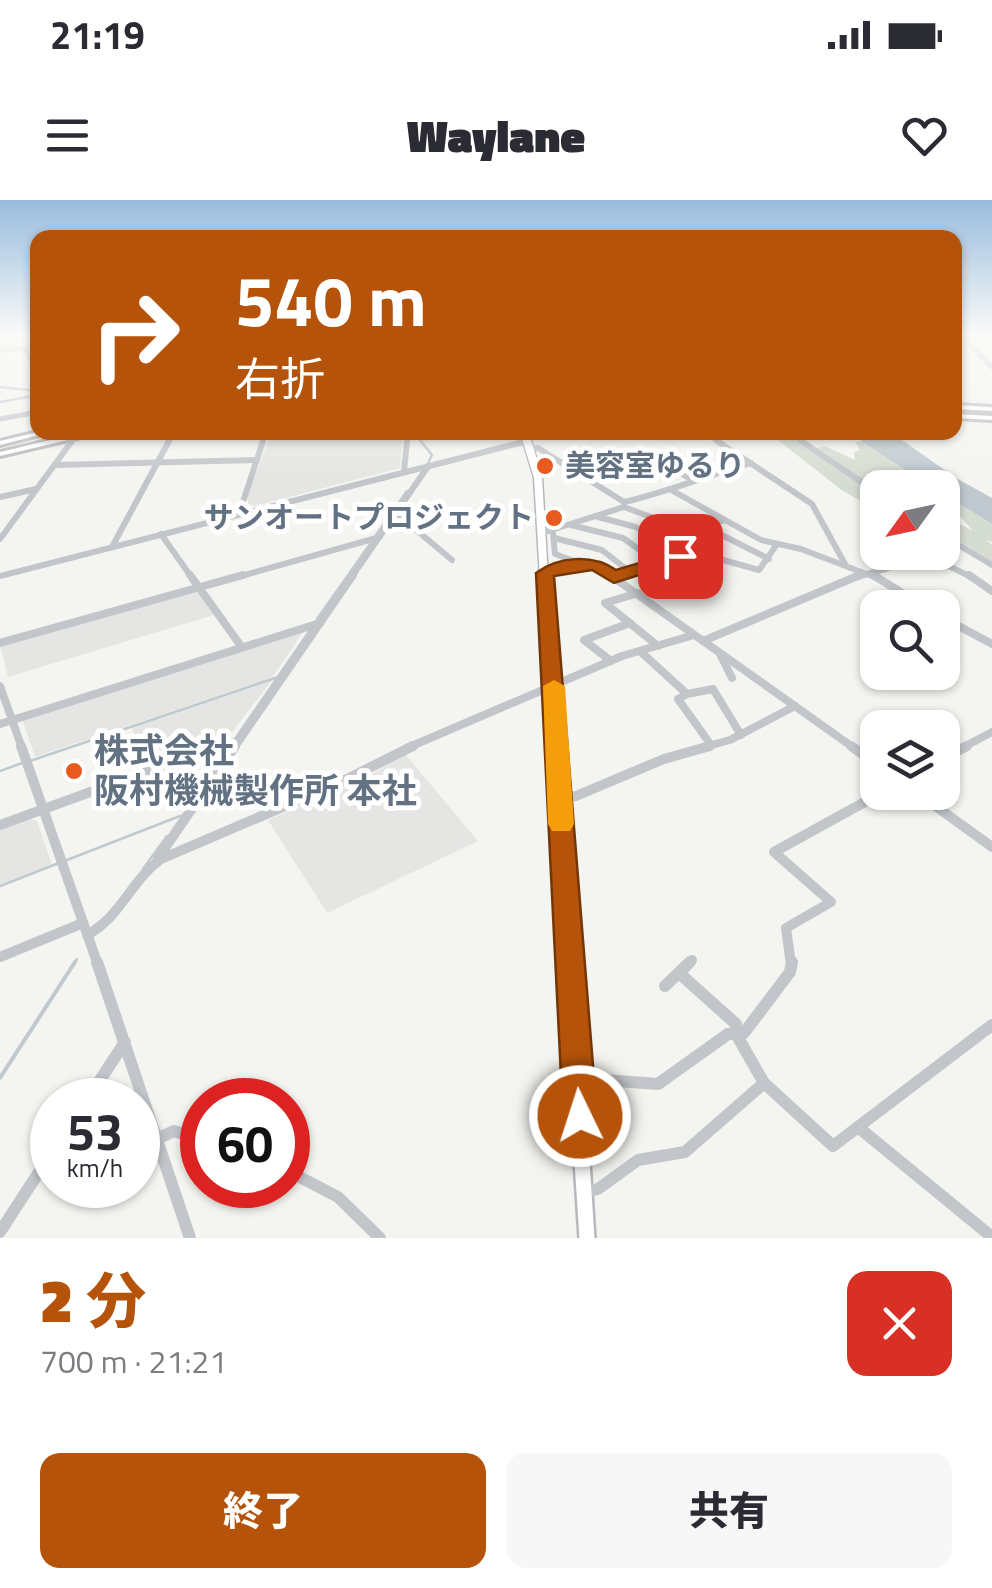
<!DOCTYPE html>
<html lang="ja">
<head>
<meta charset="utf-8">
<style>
	:root { --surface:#fff; --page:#f7f7f7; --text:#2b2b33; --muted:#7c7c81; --accent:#b45309 }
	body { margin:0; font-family:"Titillium Web","Noto Sans JP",sans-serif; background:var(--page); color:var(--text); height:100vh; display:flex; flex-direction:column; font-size:38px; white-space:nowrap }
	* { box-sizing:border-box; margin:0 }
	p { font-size:32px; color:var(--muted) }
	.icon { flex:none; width:55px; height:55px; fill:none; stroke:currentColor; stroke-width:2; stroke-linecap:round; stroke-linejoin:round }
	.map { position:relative; height:1038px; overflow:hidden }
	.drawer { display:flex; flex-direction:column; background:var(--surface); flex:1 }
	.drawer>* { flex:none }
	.top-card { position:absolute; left:30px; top:30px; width:932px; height:210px; border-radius:20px; box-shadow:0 2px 8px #0004; background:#b45309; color:#fff; overflow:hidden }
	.needle { width:65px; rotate:237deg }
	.fabs { position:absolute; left:860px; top:270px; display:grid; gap:20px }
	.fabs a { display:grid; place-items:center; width:100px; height:100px; border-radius:20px; background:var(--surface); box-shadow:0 2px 8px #0004; font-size:50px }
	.speed { position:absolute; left:30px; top:878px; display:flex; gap:20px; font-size:50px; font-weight:700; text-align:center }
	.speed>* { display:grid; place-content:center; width:130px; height:130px; border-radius:50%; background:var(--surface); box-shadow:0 2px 8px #0004; line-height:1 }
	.speed small { font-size:25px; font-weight:400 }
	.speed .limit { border:15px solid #d22; background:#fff; color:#111 }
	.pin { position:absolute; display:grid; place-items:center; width:85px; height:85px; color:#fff; margin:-42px; border-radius:20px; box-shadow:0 5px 15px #0006 }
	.me { position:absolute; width:110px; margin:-55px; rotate:356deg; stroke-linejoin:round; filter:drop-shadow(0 0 8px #0008) }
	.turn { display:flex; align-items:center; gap:35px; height:210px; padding:0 40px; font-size:45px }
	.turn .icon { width:130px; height:130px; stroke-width:2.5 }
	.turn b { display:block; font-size:70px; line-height:85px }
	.round { display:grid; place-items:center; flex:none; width:105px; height:105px; border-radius:20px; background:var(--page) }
	.head { display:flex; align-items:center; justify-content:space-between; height:170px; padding:0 40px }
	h1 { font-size:60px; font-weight:800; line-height:75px; color:var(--accent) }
	.button { display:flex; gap:20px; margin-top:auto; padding:20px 40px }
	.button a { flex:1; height:115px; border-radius:20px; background:var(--accent); color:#fff; font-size:40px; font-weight:800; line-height:115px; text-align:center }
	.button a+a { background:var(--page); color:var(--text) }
	.status { display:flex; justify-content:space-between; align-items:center; height:70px; padding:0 50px; background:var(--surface); direction:ltr }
	.status svg { height:28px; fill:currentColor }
	header { display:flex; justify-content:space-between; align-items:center; height:130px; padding:0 40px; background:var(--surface); font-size:45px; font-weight:800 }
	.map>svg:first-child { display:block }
	.built { fill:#e5e6e4 }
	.green { fill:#d5dcd1 }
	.water { fill:#c0c9cf }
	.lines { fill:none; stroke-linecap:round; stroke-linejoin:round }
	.stream-far1 { stroke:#c0c9cf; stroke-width:2.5 }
	.stream { stroke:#c0c9cf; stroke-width:4 }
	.major-far4-casing { stroke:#b5b9bd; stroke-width:9 }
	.major-far3-casing { stroke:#b5b9bd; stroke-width:11 }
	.major-far2-casing { stroke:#b5b9bd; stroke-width:14 }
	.major-far1-casing { stroke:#b5b9bd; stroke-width:16 }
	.major-casing { stroke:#b5b9bd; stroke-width:20 }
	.highway-casing { stroke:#b7b9bc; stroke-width:6 }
	.minor-far4 { stroke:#c2c5c9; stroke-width:5 }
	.minor-far3 { stroke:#c2c5c9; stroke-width:6 }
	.minor-far2 { stroke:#c2c5c9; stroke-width:8 }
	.minor-far1 { stroke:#c2c5c9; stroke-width:10 }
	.minor { stroke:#c2c5c9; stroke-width:12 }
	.major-far4 { stroke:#fff; stroke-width:6 }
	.major-far3 { stroke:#fff; stroke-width:8 }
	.major-far2 { stroke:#fff; stroke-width:9 }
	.major-far1 { stroke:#fff; stroke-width:11 }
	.major { stroke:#fff; stroke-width:15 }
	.highway { fill:#fff; fill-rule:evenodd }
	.route { fill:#b45309; stroke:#753606; stroke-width:2.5 }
	.slow { fill:#f59e0b }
	.poi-dot { fill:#e85a1d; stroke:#fff; stroke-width:4 }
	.labels { text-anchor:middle; stroke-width:10; stroke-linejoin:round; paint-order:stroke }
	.far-poi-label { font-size:30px; font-weight:bold; fill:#637283; stroke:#fff; text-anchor:start }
	.poi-label { font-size:35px; font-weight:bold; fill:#637283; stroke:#fff; text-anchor:start }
</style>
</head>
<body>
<div class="status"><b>21:19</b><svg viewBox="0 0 49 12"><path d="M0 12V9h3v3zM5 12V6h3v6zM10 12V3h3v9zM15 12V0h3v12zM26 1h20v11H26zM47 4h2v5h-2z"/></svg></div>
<header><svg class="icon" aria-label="menu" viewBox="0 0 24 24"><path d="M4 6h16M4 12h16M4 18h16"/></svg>Waylane<svg class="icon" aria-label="heart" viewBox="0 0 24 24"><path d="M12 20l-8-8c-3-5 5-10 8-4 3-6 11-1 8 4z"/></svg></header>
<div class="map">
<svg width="992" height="1038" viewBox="0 0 992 1038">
	<rect width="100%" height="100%" fill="#f4f5f0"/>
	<g class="built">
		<path d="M271,233H403L400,268L255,306L249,304L247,298Z"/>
		<path d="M196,389L214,415L8,477L0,445Z"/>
		<path d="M306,428L272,478L35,557L22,519Z"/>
		<path d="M273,479L226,540L151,568L131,527Z"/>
		<path d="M405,554L478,641L327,713L268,620L366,578Z"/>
		<path d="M30,619L37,621L52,665L0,685V630Z"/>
	</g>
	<g class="green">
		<path d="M769,233C807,232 848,274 877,296V310L843,291Z"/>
		<path d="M861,241L931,287H915L870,269L895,287L877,290L817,248L825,246L855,260L854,252L860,250L855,242Z"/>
		<path d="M942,294L992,324V342L986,340L992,345V362L943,331V315L973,331L960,316L943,304Z"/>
	</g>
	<path class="water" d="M855,233H892L956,278L992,298V324L943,294L942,288L931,287L861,241Z"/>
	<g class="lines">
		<g class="stream-far1">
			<path d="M0,187L38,191"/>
			<path d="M0,202L38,195"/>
			<path d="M416,235L432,255L429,261"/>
			<path d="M374,338L407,291"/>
			<path d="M317,419L370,344"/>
			<path d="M235,539L310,430"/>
			<path d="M30,561L278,477"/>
			<path d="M0,571L22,563"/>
			<path d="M67,660L180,616"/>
			<path d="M143,669L167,636"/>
			<path d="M0,686L59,663"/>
			<path d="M73,765L77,759"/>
		</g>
		<path class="stream" d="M0,878L75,762"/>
		<defs>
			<path id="major-far4" d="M522,232L528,243"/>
			<path id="major-far3" d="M527,241L538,277L544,378"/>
			<path id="major-far2" d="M544,375L555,548"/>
			<path id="major-far1" d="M555,546L569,765"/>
			<path id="major" d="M569,762L587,1038"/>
			<g id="highway">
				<path d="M955,205L992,207V211L955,209Z"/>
				<path d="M955,214L992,216V220L955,218Z"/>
				<path d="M38,232H51L0,245V241Z"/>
				<path d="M85,232H102L0,256V252Z"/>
			</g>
		</defs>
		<use href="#major-far4" class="major-far4-casing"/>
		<use href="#major-far3" class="major-far3-casing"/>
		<use href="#major-far2" class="major-far2-casing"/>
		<use href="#major-far1" class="major-far1-casing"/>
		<use href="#major" class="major-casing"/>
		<use href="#highway" class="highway-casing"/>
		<g class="minor-far4">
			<path d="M5,136L12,149"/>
			<path d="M961,136L992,167"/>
			<path d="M24,149L35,167"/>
			<path d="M0,150L38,148"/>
			<path d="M0,219L38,212"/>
			<path d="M704,232L721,243"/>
			<path d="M788,232L805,243"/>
			<path d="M70,243L78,232"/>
			<path d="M168,243L174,232"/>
			<path d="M262,243L266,232"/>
			<path d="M407,243L408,232"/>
			<path d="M518,243L527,241"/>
		</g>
		<g class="minor-far3">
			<path d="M717,241L812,304L845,364"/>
			<path d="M801,241L878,293"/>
			<path d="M531,248H538L624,302C668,292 708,275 751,263"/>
			<path d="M55,265L257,260"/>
			<path d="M676,270L692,280"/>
			<path d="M404,271L407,241"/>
			<path d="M673,291L761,340L801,349L877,378"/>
			<path d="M0,297L36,289"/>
			<path d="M624,307L651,317L672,338"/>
			<path d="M396,313L452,360"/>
			<path d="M239,314L263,241"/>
			<path d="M598,317L636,327L659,342"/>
			<path d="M571,325L623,338L658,363"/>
			<path d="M706,327L769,359"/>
			<path d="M542,333L624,307V302"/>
			<path d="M553,333L555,354L577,362"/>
			<path d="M161,334L192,378"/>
			<path d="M942,335L992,365"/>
			<path d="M554,338L602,350L630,372"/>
			<path d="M0,339L72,241"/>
			<path d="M112,347L169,241"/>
			<path d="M680,356L659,342L725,320"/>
			<path d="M545,373C573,365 590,361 614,378"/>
			<path d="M0,376L527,241"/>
			<path d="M614,377L694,352L759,370L777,344"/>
			<path d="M234,378L380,337"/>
			<path d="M351,378L429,265"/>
			<path d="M854,378L929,356L973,378"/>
		</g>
		<g class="minor-far2">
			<path d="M190,375L241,446"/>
			<path d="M610,375L854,548"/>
			<path d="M873,375L927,408"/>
			<path d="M969,375L992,391"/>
			<path d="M614,377L620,375"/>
			<path d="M638,393L605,403L658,446"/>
			<path d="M942,417L992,444"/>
			<path d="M703,441L860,375"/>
			<path d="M0,443L243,375"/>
			<path d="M641,452L687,494L678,499L711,545"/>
			<path d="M720,454L732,478"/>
			<path d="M611,461L584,440L630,423"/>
			<path d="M0,486L22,548"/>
			<path d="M687,494L713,489L741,535"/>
			<path d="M0,524L320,423"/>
			<path d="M209,548L226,542L237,543"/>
			<path d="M234,548L353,375"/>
			<path d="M407,548L622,456L694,435"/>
			<path d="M701,548L730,540L795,506"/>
			<path d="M962,548L992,532"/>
		</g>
		<g class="minor-far1">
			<path d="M21,546L98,765"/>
			<path d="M851,546L878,565"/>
			<path d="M942,559L967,546"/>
			<path d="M916,592L992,647"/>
			<path d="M559,598L576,596L664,559L710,546"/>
			<path d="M0,625L216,546"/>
			<path d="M158,658L235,546"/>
			<path d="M87,735C121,717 131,680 161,659L339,583L413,546"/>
			<path d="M0,757L83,723"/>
			<path d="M687,765L692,760"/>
			<path d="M791,765L786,728L831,702L774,652L883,592"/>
		</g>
		<g class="minor">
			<path d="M97,762L190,1038"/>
			<path d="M665,786L690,762"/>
			<path d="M577,878L658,884L728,834L744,833L790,772L792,762"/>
			<path d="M764,883L833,946L992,825"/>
			<path d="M87,900L125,842"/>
			<path d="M858,927L992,1037"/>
			<path d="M159,938L174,931L202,940"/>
			<path d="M288,971L338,997L380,1038"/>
			<path d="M585,992L598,989L638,960L685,952L764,883L736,834V824L679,773"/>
			<path d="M0,1032L52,952"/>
		</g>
		<use href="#major-far4" class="major-far4"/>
		<use href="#major-far3" class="major-far3"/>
		<use href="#major-far2" class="major-far2"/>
		<use href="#major-far1" class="major-far1"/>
		<use href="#major" class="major"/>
		<use href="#highway" class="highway"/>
	</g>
	<linearGradient id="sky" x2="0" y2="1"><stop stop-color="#98bcde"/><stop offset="0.48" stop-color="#fafaf8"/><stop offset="1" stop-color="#fafaf8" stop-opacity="0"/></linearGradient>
	<rect width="992" height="281" fill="url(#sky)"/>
	<path class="route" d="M680,351L686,352V360L614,383L592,370L554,376L597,916L592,928L580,933L568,928L563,916L536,373C558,356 593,354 616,370Z"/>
	<path class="slow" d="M554,480L565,486L574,624L570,631H552L548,624L543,486Z"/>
	<g class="poi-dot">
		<circle cx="545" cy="266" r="10"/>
		<circle cx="554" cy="318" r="10"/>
		<circle cx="74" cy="571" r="10"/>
	</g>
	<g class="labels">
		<g class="far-poi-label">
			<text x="565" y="276">美容室ゆるり</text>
			<text x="534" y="328" text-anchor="end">サンオートプロジェクト</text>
		</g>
		<g class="poi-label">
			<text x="94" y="563">株式会社<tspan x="94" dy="40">阪村機械製作所 本社</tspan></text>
		</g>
	</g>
</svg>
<div class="fabs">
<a><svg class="needle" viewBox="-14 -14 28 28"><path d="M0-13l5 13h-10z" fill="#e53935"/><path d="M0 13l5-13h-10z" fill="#7c7c81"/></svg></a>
<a><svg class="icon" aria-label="search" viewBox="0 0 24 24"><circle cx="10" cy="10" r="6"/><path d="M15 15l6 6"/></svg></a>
<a><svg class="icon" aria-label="layers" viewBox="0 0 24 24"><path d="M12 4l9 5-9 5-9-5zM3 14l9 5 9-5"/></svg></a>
</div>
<div class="speed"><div>53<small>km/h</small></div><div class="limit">60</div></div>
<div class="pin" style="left:680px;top:356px;background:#d93025"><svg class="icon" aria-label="arrive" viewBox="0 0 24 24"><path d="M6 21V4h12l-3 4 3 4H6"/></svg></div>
<svg class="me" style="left:580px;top:916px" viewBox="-20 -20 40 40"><circle r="17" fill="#b45309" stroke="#fff" stroke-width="3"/><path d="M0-11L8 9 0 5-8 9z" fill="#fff"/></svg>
<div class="top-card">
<div class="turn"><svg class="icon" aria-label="right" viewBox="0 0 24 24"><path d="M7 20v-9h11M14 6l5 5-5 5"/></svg><div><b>540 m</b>右折</div></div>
</div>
</div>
<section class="drawer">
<div class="head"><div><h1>2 分</h1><p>700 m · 21:21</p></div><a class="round" style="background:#d93025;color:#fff"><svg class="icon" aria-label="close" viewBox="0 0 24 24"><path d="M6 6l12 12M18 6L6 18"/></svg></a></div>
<div class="button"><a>終了</a><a>共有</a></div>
</section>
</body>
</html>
